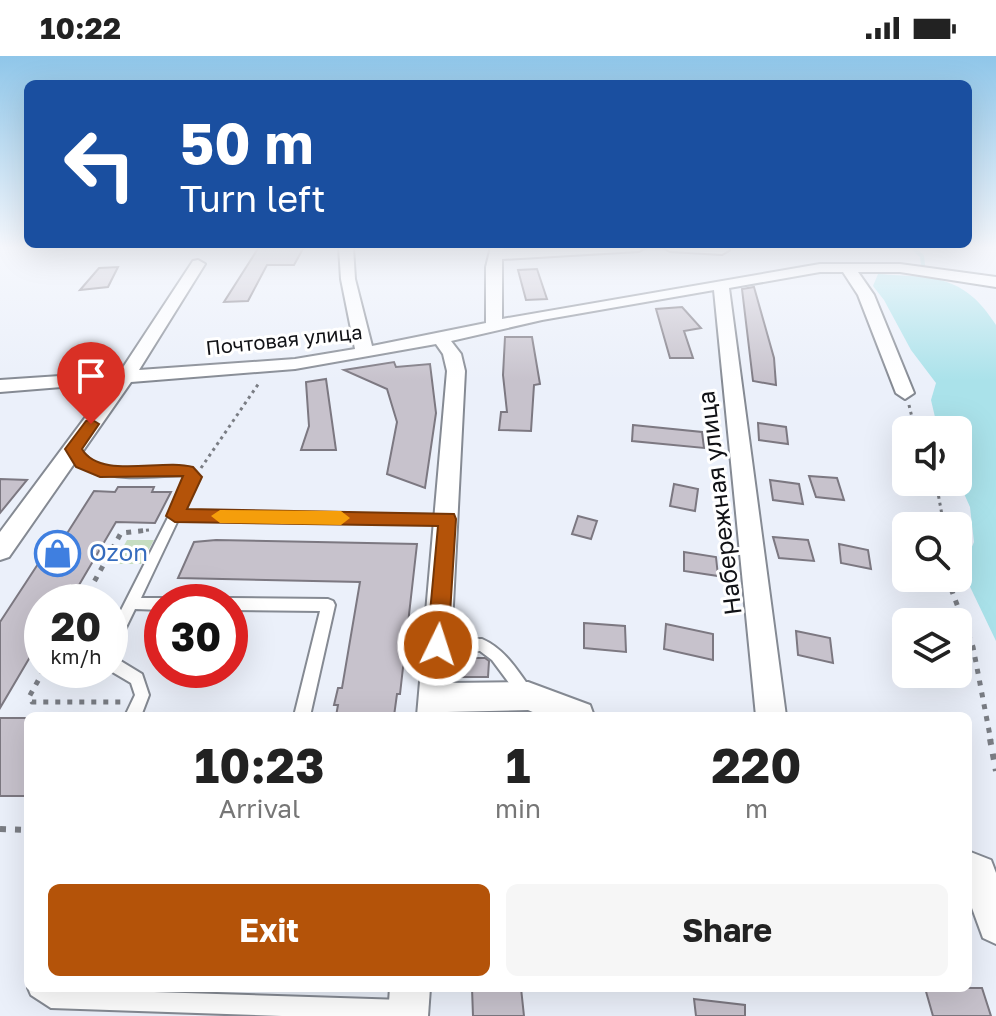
<!DOCTYPE html>
<html lang="en">
<head>
<meta charset="utf-8">
<style>
	:root { --surface:#fff; --page:#f6f6f6; --text:#222; --muted:#767676; --accent:#b45309 }
	body { margin:0; font-family:"Golos Text",sans-serif; background:var(--page); color:var(--text); height:100vh; display:flex; flex-direction:column; font-size:30px; white-space:nowrap }
	* { box-sizing:border-box; margin:0 }
	p { font-size:26px; color:var(--muted) }
	.icon { flex:none; width:44px; height:44px; fill:none; stroke:currentColor; stroke-width:2; stroke-linecap:round; stroke-linejoin:round }
	.map { position:relative; flex:1; overflow:hidden }
	.drawer { position:absolute; left:24px; top:656px; width:948px; height:280px; display:flex; flex-direction:column; background:var(--surface); border-radius:12px; box-shadow:0 8px 32px #0002 }
	.drawer>* { flex:none }
	.top-card { position:absolute; left:24px; top:24px; width:948px; height:168px; border-radius:12px; box-shadow:0 8px 32px #0002; background:#1a4fa0; color:#fff; overflow:hidden }
	.tools { position:absolute; left:892px; top:360px; display:grid; gap:16px }
	.tools a { display:grid; place-items:center; width:80px; height:80px; border-radius:12px; background:var(--surface); box-shadow:0 8px 32px #0002; font-size:40px }
	.speed { position:absolute; left:24px; top:528px; display:flex; gap:16px; font-size:40px; font-weight:700; text-align:center }
	.speed>* { display:grid; place-content:center; width:104px; height:104px; border-radius:50%; background:var(--surface); box-shadow:0 8px 32px #0002; line-height:1 }
	.speed small { font-size:20px; font-weight:400 }
	.speed .limit { border:12px solid #d22; background:#fff; color:#111 }
	.pin { position:absolute; display:grid; place-items:center; width:68px; height:68px; color:#fff; margin:-82px -34px; border-radius:50% 50% 50% 0; rotate:-45deg; box-shadow:0 0 8px #0007 }
	.pin .icon { rotate:45deg }
	.me { position:absolute; width:88px; margin:-44px; rotate:4deg; stroke-linejoin:round; filter:drop-shadow(0 0 6px #0008) }
	.turn { display:flex; align-items:center; gap:28px; height:168px; padding:0 24px; font-size:36px }
	.turn .icon { width:104px; height:104px; stroke-width:2.5 }
	.turn b { display:block; font-size:56px; line-height:68px }
	.eta { display:flex; justify-content:space-evenly; align-items:center; height:136px; text-align:center }
	.eta b { font-size:48px; font-weight:700; line-height:56px }
	.button { display:flex; gap:16px; margin-top:auto; padding:16px 24px }
	.button a { flex:1; height:92px; border-radius:12px; background:var(--accent); color:#fff; font-size:32px; font-weight:700; line-height:92px; text-align:center }
	.button a+a { background:var(--page); color:var(--text) }
	.status { display:flex; justify-content:space-between; align-items:center; height:56px; padding:0 40px; background:var(--surface); direction:ltr }
	.status svg { height:22px; fill:currentColor }
	.map>svg:first-child { display:block }
	.green { fill:#c6ddc1 }
	.water { fill:#aae2ea }
	.lines { fill:none; stroke-linecap:round; stroke-linejoin:round }
	.stream { stroke:#aae2ea; stroke-width:4 }
	.building { fill:#c7c2cc; stroke:#7c7881; stroke-width:2 }
	.lane-casing { stroke:#858a93; stroke-width:4 }
	.street-casing { stroke:#858a93; stroke-width:4 }
	.path-far2 { stroke:#7a7d84; stroke-width:3; stroke-dasharray:3 4; stroke-linecap:butt }
	.path-far1 { stroke:#7a7d84; stroke-width:5; stroke-dasharray:5 7; stroke-linecap:butt }
	.path { stroke:#7a7d84; stroke-width:6; stroke-dasharray:6 9; stroke-linecap:butt }
	.lane { fill:#fff; fill-rule:evenodd }
	.street { fill:#fff; fill-rule:evenodd }
	.route { fill:#b45309; stroke:#753606; stroke-width:2 }
	.slow { fill:#f59e0b }
	.labels { text-anchor:middle; stroke-width:6; stroke-linejoin:round; paint-order:stroke }
	.far-street-label { font-size:20px; fill:#111216; stroke:#fff }
	.street-label { font-size:24px; fill:#111216; stroke:#fff }
	.shop-label { font-size:24px; fill:#366cbe; stroke:#fff; text-anchor:start }
</style>
</head>
<body>
<div class="status"><b>10:22</b><svg viewBox="0 0 49 12"><path d="M0 12V9h3v3zM5 12V6h3v6zM10 12V3h3v9zM15 12V0h3v12zM26 1h20v11H26zM47 4h2v5h-2z"/></svg></div>
<div class="map">
<svg width="996" height="960" viewBox="0 0 996 960">
	<rect width="100%" height="100%" fill="#ebf0fa"/>
	<path class="green" d="M127,484H154L141,508H114Z"/>
	<path class="water" d="M878,218C933,222 963,217 996,269V585L962,514L974,486L970,451L958,424V374H938L931,344L936,327L911,294L884,244L873,230Z"/>
	<g class="lines">
		<path class="stream" d="M919,191L915,194L922,200L923,209"/>
	</g>
	<g class="building">
		<path d="M259,191H304L294,209H267L248,245L224,246Z"/>
		<path d="M118,211L108,231L80,234L99,212Z"/>
		<path d="M537,213L547,243L526,244L518,214Z"/>
		<path d="M754,231L774,302L776,329L753,325L742,233Z"/>
		<path d="M682,251L701,272L684,275L693,302H670L656,253Z"/>
		<path d="M505,281H532L540,328L534,329L531,375L499,374L501,356H507L503,319Z"/>
		<path d="M394,306L396,311L430,308L436,357L425,432L387,418L397,366L387,333L344,314Z"/>
		<path d="M326,323L336,394H301L309,370L306,326Z"/>
		<path d="M758,367L786,371L788,388L759,384Z"/>
		<path d="M633,369L702,376L704,392L632,385Z"/>
		<path d="M809,420L837,422L844,444L816,441Z"/>
		<path d="M0,423L27,424L0,457Z"/>
		<path d="M770,424L799,428L803,448L773,444Z"/>
		<path d="M674,428L698,433L695,455L670,450Z"/>
		<path d="M118,431H154L152,436H171L155,467L116,466L79,529H72L62,546H42V594L38,601H30L0,652V566L57,479H66L94,435L115,436Z"/>
		<path d="M578,460L597,465L591,483L572,478Z"/>
		<path d="M773,481L808,484L814,505L779,502Z"/>
		<path d="M216,484L417,488L400,638H397L394,660H336L338,649H334L338,632H342L360,526L178,522L194,486Z"/>
		<path d="M839,488L868,494L871,513L841,507Z"/>
		<path d="M684,496L716,501L718,520L684,515Z"/>
		<path d="M584,567L625,570L626,596L584,592Z"/>
		<path d="M666,568L713,578V604L664,593Z"/>
		<path d="M796,575L830,582L833,607L798,599Z"/>
		<path d="M464,602H485L489,605L488,621H462Z"/>
		<rect x="0" y="662" width="28" height="78"/>
		<path d="M472,932H521L524,960H473Z"/>
		<path d="M925,932H982L991,960H933Z"/>
		<path d="M694,943L745,949V960H696Z"/>
	</g>
	<g class="lines">
		<defs>
			<g id="lane">
				<path d="M73,389C82,395 88,404 99,409C128,421 161,408 191,412L199,421L183,456L448,459L454,463L448,467L178,464L141,542H162L168,546H162V554L135,553L116,592L119,604L142,618L149,639L141,660H125L135,639L131,627L109,614L110,576L188,422L185,419C144,420 95,431 68,393Z"/>
				<path d="M230,542L328,543L333,545L335,549L310,660H294L320,555L230,554V546H224Z"/>
				<path d="M438,583H482C505,593 517,614 531,633L533,638L531,643L526,645L521,643L492,604L480,595H438L433,593L431,589L433,585Z"/>
				<path d="M28,932L403,944L410,947L413,954L411,960H282L51,952L31,939Z"/>
			</g>
			<g id="street">
				<path d="M339,191H353L355,223L372,290L486,267V211L491,191H505L504,194L646,191L639,195L502,203V263L820,208H900L996,221V231L900,216H858L874,239L914,337L905,343L896,337L858,239L843,216H820L729,232L786,660H756L714,234L542,264L451,285L461,298L465,315L449,627L528,626L590,649L594,660H542L528,654L447,656V660H417L447,315L443,298L436,288L295,313L131,326L9,501L0,504V476L111,327L0,336V324L120,316L193,205L198,204L205,208L139,314L295,303L355,293L341,223Z"/>
				<path d="M663,191H727L729,194L722,198L670,195Z"/>
				<path d="M968,795L991,804L996,817V888L983,882L968,841Z"/>
				<path d="M390,932H430L428,960H388Z"/>
			</g>
		</defs>
		<use href="#lane" class="lane-casing"/>
		<use href="#street" class="street-casing"/>
		<g class="path-far2">
			<path d="M909,349L915,374"/>
			<path d="M201,412L259,327"/>
			<path d="M936,426L944,470"/>
			<path d="M139,475L149,474"/>
		</g>
		<g class="path-far1">
			<path d="M947,522L973,591L991,685"/>
			<path d="M83,546L121,477L149,474"/>
			<path d="M44,614L29,641L32,646H121"/>
		</g>
		<g class="path">
			<path d="M990,683L996,715"/>
			<path d="M0,773L28,774"/>
		</g>
		<use href="#lane" class="lane"/>
		<use href="#street" class="street"/>
	</g>
	<linearGradient id="sky" x2="0" y2="1"><stop stop-color="#8fc6e9"/><stop offset="0.59" stop-color="#f6f8fd"/><stop offset="1" stop-color="#f6f8fd" stop-opacity="0"/></linearGradient>
	<rect width="996" height="325" fill="url(#sky)"/>
	<path class="route" d="M91,363L99,368L82,393C100,424 162,402 193,411L202,421L187,453L454,458L456,463L448,589L445,595L438,598L430,595L427,589L438,470L175,466L166,460L183,420L100,421L76,411L65,393L86,365Z"/>
	<path class="slow" d="M220,454L341,455L350,462L341,469L220,467L211,460Z"/>
	<defs>
		<symbol id="shop-ring" viewBox="-11 -11 22 22"><circle r="9.5" fill="#fff" stroke="#3f7fe0" stroke-width="1.5"/><path d="M-5-2.5h2.3a2.7 3.5 0 0 1 5.4 0H5L5.5 6h-11ZM-1.5-2.5h3a1.5 2.3 0 0 0-3 0Z" fill="#3f7fe0"/></symbol>
	</defs>
	<g fill-rule="evenodd">
		<use href="#shop-ring" x="32" y="472" width="51" height="51"/>
	</g>
	<g class="labels">
		<g class="far-street-label">
			<text transform="translate(284 284) rotate(-6)" y="7">Почтовая улица</text>
		</g>
		<g class="street-label">
			<text transform="translate(720 447) rotate(-97)" y="8">Набережная улица</text>
		</g>
		<g class="shop-label">
			<text x="89" y="505">Ozon</text>
		</g>
	</g>
</svg>
<div class="tools">
<a><svg class="icon" aria-label="sound" viewBox="0 0 24 24"><path d="M4 9h4l5-4v14l-5-4H4zM17 9q2 3 0 6"/></svg></a>
<a><svg class="icon" aria-label="search" viewBox="0 0 24 24"><circle cx="10" cy="10" r="6"/><path d="M15 15l6 6"/></svg></a>
<a><svg class="icon" aria-label="layers" viewBox="0 0 24 24"><path d="M12 4l9 5-9 5-9-5zM3 14l9 5 9-5"/></svg></a>
</div>
<div class="speed"><div>20<small>km/h</small></div><div class="limit">30</div></div>
<div class="pin" style="left:91px;top:368px;background:#d93025"><svg class="icon" aria-label="arrive" viewBox="0 0 24 24"><path d="M6 21V4h12l-3 4 3 4H6"/></svg></div>
<svg class="me" style="left:438px;top:589px" viewBox="-20 -20 40 40"><circle r="17" fill="#b45309" stroke="#fff" stroke-width="3"/><path d="M0-11L8 9 0 5-8 9z" fill="#fff"/></svg>
<div class="top-card">
<div class="turn"><svg class="icon" aria-label="left" viewBox="0 0 24 24"><path d="M17 20v-9H6M10 6l-5 5 5 5"/></svg><div><b>50 m</b>Turn left</div></div>
</div>
<section class="drawer">
<div class="eta">
<div><b>10:23</b><p>Arrival</p></div>
<div><b>1</b><p>min</p></div>
<div><b>220</b><p>m</p></div>
</div>
<div class="button"><a>Exit</a><a>Share</a></div>
</section>
</div>
</body>
</html>
